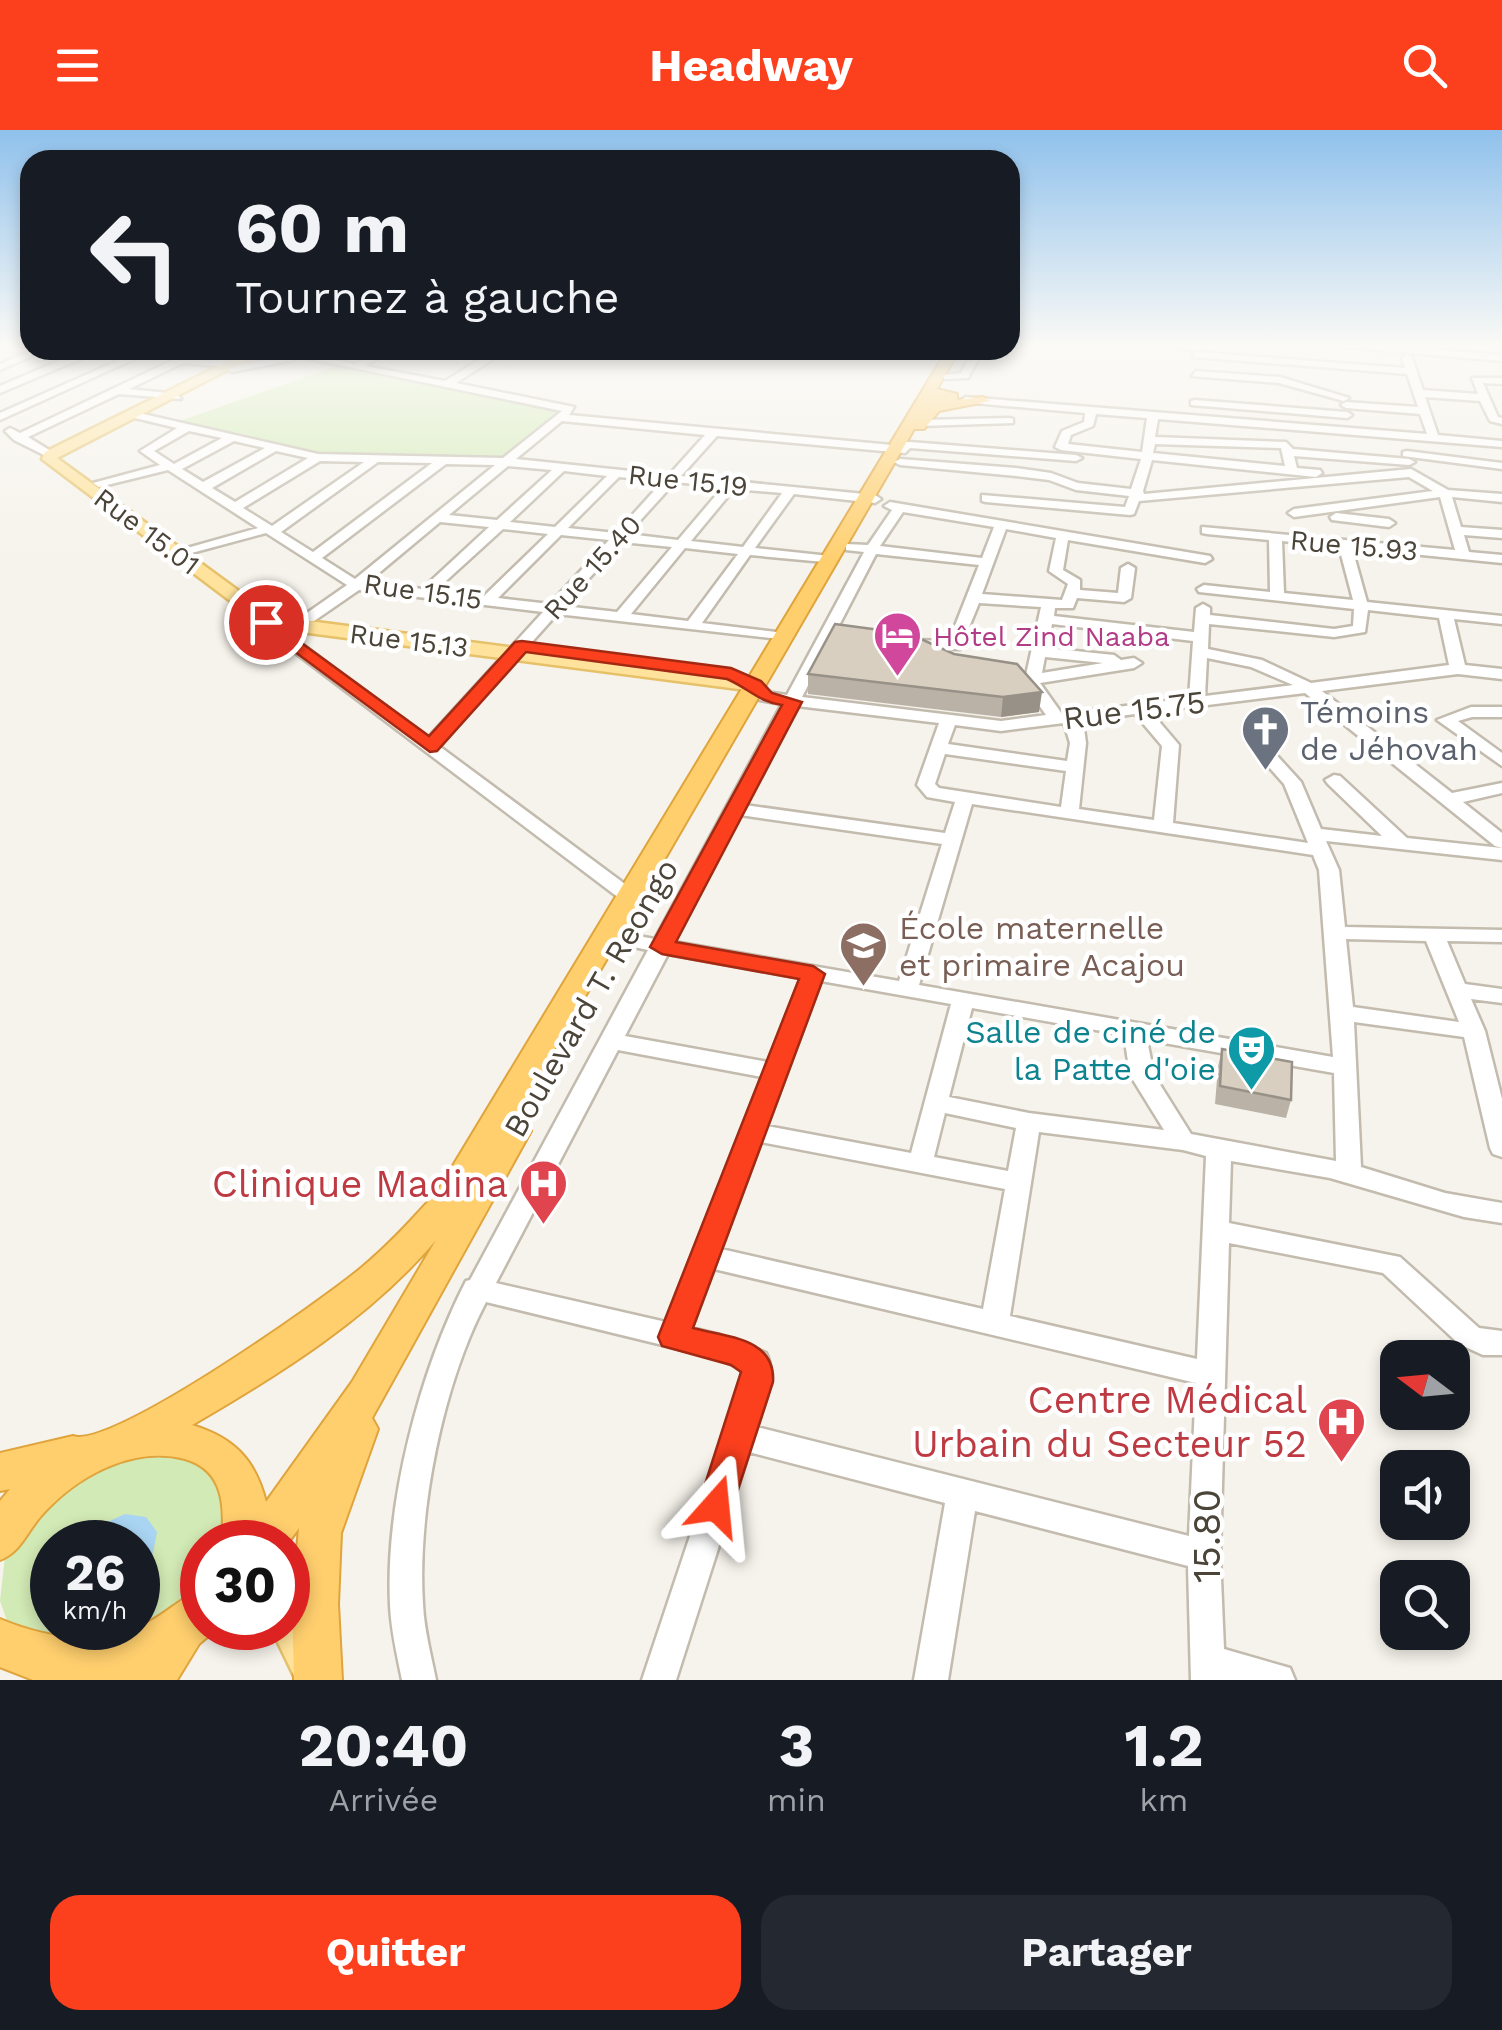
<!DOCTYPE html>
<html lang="fr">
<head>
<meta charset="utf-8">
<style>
	:root { --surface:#171b24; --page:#242831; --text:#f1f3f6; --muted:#9ea1a6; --accent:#fc3f1d }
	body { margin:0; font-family:"Work Sans",sans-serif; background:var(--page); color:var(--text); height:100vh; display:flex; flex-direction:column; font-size:38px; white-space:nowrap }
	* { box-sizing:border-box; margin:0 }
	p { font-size:32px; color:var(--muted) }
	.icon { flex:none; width:55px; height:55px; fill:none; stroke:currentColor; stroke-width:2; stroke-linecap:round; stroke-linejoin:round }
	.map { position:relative; height:1550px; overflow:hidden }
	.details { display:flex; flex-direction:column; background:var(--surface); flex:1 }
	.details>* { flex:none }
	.top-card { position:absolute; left:20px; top:20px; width:1000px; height:210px; border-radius:30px; box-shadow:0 5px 15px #0003; background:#171b24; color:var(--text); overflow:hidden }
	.needle { width:65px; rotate:286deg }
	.controls { position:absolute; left:1380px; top:1210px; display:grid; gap:20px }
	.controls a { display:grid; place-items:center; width:90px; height:90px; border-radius:20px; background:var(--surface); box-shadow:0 5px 15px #0003; font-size:50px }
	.speed { position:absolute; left:30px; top:1390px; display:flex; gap:20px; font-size:50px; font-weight:700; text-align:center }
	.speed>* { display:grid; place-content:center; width:130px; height:130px; border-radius:50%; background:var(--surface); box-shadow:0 5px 15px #0003; line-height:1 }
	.speed small { font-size:25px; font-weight:400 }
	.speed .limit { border:15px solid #d22; background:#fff; color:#111 }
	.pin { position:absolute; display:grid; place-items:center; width:85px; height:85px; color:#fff; margin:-42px; border:5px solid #fff; border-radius:50%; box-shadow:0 2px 10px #0007 }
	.me { position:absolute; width:110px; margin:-55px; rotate:18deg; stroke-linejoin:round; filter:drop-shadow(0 0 8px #0008) }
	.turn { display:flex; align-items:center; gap:35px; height:210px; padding:0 50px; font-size:45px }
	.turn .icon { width:130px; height:130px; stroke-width:2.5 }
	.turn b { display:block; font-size:70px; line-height:85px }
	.eta { display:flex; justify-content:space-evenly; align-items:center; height:170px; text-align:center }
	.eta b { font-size:60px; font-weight:700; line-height:70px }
	.primary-button { display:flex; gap:20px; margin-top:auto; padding:20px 50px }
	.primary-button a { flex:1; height:115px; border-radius:30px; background:var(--accent); color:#fff; font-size:40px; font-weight:700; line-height:115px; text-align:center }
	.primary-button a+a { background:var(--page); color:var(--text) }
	header { display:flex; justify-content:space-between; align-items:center; height:130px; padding:0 50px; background:var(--accent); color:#fff; font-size:45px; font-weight:700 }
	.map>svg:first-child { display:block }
	.green { fill:#d2eab5; fill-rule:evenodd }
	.water { fill:#a9d4f2 }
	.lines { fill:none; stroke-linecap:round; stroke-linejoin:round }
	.minor-casing { stroke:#c2bbae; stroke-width:5 }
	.major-casing { stroke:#e6c16a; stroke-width:5 }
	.highway-casing { stroke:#e0a43c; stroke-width:4 }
	.minor { fill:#fff; fill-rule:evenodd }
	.major { fill:#ffe39c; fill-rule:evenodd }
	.highway { fill:#ffcf6e; fill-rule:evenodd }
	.wall { fill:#bab2a6 }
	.shaded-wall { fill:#979187 }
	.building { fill:#d8cfc1; stroke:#979187; stroke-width:2.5 }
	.route { fill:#fc3f1d; stroke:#a42913; stroke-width:2.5 }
	.labels { text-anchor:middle; stroke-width:9; stroke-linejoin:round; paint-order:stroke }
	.far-street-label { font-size:28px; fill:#4b4439; stroke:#fff }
	.far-hotel-label { font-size:28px; fill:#b23c85; stroke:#fff; text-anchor:start }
	.street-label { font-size:32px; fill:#4b4439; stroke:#fff }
	.worship-label { font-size:32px; fill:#5b616d; stroke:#fff; text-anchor:start }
	.education-label { font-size:32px; fill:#785e54; stroke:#fff; text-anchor:start }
	.culture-label { font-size:32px; fill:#0d838f; stroke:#fff; text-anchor:end }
	.near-health-label { font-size:38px; fill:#be3a42; stroke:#fff; text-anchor:end }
	.near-street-label { font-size:38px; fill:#4b4439; stroke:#fff }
</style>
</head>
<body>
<header><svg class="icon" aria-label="menu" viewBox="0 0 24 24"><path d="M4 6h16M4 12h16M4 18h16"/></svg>Headway<svg class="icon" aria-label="search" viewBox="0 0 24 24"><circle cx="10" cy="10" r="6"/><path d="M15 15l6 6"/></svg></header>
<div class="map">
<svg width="1502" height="1550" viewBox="0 0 1502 1550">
	<rect width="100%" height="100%" fill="#f6f3ec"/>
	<g class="green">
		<path d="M340,235L541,275L558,281L500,328L317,325L177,292Z"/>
		<path d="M164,1318L218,1342L233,1407L231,1412H202V1466L198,1471L121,1522L10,1499L0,1471L5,1426L66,1349ZM52,1412H138V1498H52Z"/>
	</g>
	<path class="water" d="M125,1384L146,1387L157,1402L153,1423L138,1440V1412H86L101,1395Z"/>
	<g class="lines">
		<defs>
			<g id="minor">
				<path d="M0,215H6L0,219Z"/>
				<path d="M1154,215H1198L1202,218L1197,221Z"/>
				<path d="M1318,215H1367L1502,225V231Z"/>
				<path d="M33,220H46L0,240V234Z"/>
				<path d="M67,220L134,223L154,220L0,290V283L124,228L90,225L0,263V256L77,223Z"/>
				<path d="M194,220H207L193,228L232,231L236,235L288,227L293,230L232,242L227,239L229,237L183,233L129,259L177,264L181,269L119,264L28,307L54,323L56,325L50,328L14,310L5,301L10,298L20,303Z"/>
				<path d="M267,220H286L355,234L379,220H391L365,236L445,251L495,220H507L456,253L574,277L569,285L892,315L897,311L1076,325L1082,328L1076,331L910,318L905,323L717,306L681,346L875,365L881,369L875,373L794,364L755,418L830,426L837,430L835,433L750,425L702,493L784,503L791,507L789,510L557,484L439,616L637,763L640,767L637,771H623L277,509L256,487L268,484L287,503L428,608L543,482L359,460L314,491H304V485L347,455L266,403L173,428V422L258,398L168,340L99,357L93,353L160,335L140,321L177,298L135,288V284L139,283L318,324L503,328L562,281ZM562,291L705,305L669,345L516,329ZM189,301L222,308L174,334L154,321ZM234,311L265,318L203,352L182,339ZM276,321L308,328L235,372L212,358ZM320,331L364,332L272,396L243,378ZM378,332L432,333L313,422L281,402ZM446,334L495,335L355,449L322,428ZM508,336L552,340L497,390L449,385ZM564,341L607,346L555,397L510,392ZM619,347L663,351L616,403L568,398ZM675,352L723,357L678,410L628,404ZM734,359L782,363L743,417L691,411ZM440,392L489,397L422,459L368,452ZM503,399L548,404L484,466L436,460ZM561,405L609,410L550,474L498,468ZM622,412L672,417L617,482L564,476ZM685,418L738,424L688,491L631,484Z"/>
				<path d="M973,220H983L968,248L944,249V245L961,243Z"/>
				<path d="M1196,222L1405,238L1402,228L1407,225L1412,228L1423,260L1478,264L1472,248H1502V254L1483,253L1498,287L1502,288V294L1490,291L1480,271L1425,267L1438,305L1502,311V317L1158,289L1155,307L1286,312L1293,319L1409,329L1415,332L1409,335L1294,326L1297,338L1320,340L1322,343L1316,347L1152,330L1143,361L1144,364L1411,339L1448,360L1502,364V372L1452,367L1461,397L1502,400V408L1464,405L1469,422L1502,425V433L1352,418L1367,472L1502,486V494L1454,489L1465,535L1502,539V549L1458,544L1322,561L1452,663L1502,653V663L1463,672L1502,703V718L1495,716L1305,563L1151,582L1179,615L1173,693L1308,713L1284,654L1246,611L1254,606L1260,607L1301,652L1321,699L1382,706L1328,654L1325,650L1334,645L1340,646L1407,708L1502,718V730L1326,711L1339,740L1345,797L1502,800V812L1447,811L1465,854L1502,859V873L1471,869L1485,901L1502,969V1027L1493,1024L1490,1018L1464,907L1354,892L1361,1037L1445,1063L1502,1073V1093L1464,1087L1330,1048L1231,1031L1229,1093L1400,1127L1479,1198L1502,1201V1225H1483L1459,1214L1383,1143L1229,1113L1220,1425L1224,1519L1290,1538L1295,1550H1191L1188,1436L975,1381L948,1550H914L945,1373L749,1322L676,1550H642L741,1253L742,1239L716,1228L486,1172C443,1254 417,1381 423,1474C424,1499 431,1525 436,1550H402C397,1525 391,1500 390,1475C385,1371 420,1241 466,1151L470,1150L648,820L619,814L616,810L626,804L655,809L782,574L760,570L758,567L766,562L787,565L864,422L846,420V414L868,415L892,380L884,376L890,372L1210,426L1212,429L1205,433L1068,410L1063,440L1080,450V460L1118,463L1121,438L1128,434L1135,438L1131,468L1124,472L1077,468L1073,478H1055L1054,486L1194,502L1196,478L1203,474L1210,478V485L1334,499L1353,496L1354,479L1199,462L1197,459L1204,455L1270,462L1269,410L1207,404L1202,403V397L1455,420L1440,367L1294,387L1288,383L1294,379L1433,361L1409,347L1139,371L1134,384L1130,385L986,372L982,371V365L1125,377L1129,366L1076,360L1049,350L1016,346L900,335L894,332L900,329L1016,338L1051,343L1078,353L1131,359L1141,329L1061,320L1055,317L1062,301L1084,292L1085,283L962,272L961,270L966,267L1427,304L1420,284L1346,278L1341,275L1346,272L1418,277L1407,244L1193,227ZM1096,284L1147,288L1142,322L1068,314L1071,305L1093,296ZM1155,314L1281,318L1285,336L1153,323ZM903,382L994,397L982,428L880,416ZM1006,399L1056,408L1049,441L1068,454L1062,470L982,464ZM1282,411L1339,417L1353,470L1284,463ZM876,424L979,435L949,511L913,510L905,515L908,518L960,519L979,473L1041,477L1024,554L1046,585L1001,591L802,567ZM1368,480L1439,488L1449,535L1311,553L1262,530L1208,519L1209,494L1334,507L1365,502ZM1052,494L1193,511L1189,568L1062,584L1040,553L1134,538L1142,533L1134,528L1121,530L1114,525L1047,518ZM1045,527L1103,533L1042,543ZM1207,528L1251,537L1293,555L1205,566ZM797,576L939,593L917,655L927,667L955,672L945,703L745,675ZM1135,584L1162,616L1154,690L1079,679L1086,613L1083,591ZM1064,593L1070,613L1067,631L948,614L955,595L1001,601ZM945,624L1066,641L1061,677L939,658L935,654ZM972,674L1313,725L1319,740L1333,927L919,855ZM740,685L942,714L899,851L674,812ZM1346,809L1426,811L1459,892L1353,877ZM668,824L801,848L768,932L625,906ZM821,851L951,874L911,1023L767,996ZM972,878L1124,905L1130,945L1164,1000L1029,983L949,967ZM1147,910L1334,943L1336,1031L1191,1004L1154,945ZM618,920L762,947L666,1192L496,1153ZM945,983L1016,998L1008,1041L934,1027ZM1039,1002L1183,1020L1206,1026L1197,1229L1010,1186ZM761,1012L1005,1059L983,1179L721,1119ZM714,1139L1196,1253L1189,1406L757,1297C764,1274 778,1247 766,1223L720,1205L691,1198Z"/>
				<path d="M1196,241L1280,247L1349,268L1344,271L1279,253L1192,246Z"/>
				<path d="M1195,270L1347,282L1352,285L1347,288L1191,275V271Z"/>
				<path d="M1009,288L1013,289V293L921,296L916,293L921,290Z"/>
				<path d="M1407,321L1502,333V339L1403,326V322Z"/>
				<path d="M1336,383L1389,389L1395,393L1389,397L1332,390L1330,387Z"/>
				<path d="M1471,577H1502V587H1472L1458,591L1502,623V636L1437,590Z"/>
			</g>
			<g id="major">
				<path d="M251,220H266L57,328L269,483L301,490L754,549L764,555L754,561L301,502L257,491L42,329L45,322Z"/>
				<path d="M288,1466L303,1472L340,1550H296L271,1498H288Z"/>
			</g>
			<g id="highway">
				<path d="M947,220H959L937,259L957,264V270L983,267L990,271L939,281L924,299H914L514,989L526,993L531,1001L372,1288L378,1299L341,1403L338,1474L342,1550H294L292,1474L299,1398L288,1413L222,1412C224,1379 226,1341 185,1329C132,1315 75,1347 41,1386C26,1403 21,1422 0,1430V1371L10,1359L0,1361V1323L73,1306C111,1320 324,1169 361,1138C389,1115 413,1088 437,1062ZM436,1110L352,1252L266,1372C255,1329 234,1308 192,1295C280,1244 370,1188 436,1110Z"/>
				<path d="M202,1459V1498H218L199,1514L177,1550H33L0,1537V1489C48,1509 101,1517 149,1492C168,1482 182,1467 202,1459Z"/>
			</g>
		</defs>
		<use href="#minor" class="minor-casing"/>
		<use href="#major" class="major-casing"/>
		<use href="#highway" class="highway-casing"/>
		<use href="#minor" class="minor"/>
		<use href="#major" class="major"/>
		<use href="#highway" class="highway"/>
	</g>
	<g class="wall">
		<path d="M835,494L1039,582L1001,587L808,564V544Z"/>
		<path d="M1222,919L1291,970L1286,988L1215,974L1218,937Z"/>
	</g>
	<path class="shaded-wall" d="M1042,562L1039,582L1001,587L1003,567Z"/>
	<g class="building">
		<path d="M835,494L910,504L954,524L1017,534L1042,562L1003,567L808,544Z"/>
		<path d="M1222,919L1292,932L1291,970L1220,956Z"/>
	</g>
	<linearGradient id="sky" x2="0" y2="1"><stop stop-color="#8fc1ec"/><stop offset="0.5" stop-color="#fbfaf6"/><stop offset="1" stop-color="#fbfaf6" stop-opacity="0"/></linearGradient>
	<rect width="1502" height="432" fill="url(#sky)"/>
	<path class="route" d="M266,487L429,606L515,512L522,511L731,538L761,551L772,563L802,572L676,812L813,836L825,844L693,1198C727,1207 776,1208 773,1252L729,1387L716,1392L704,1387L698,1376L741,1242L731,1235L662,1216L658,1207L799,849L662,824L650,817L782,575C759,572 748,558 727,549L526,522L437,621L430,622L260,496L258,492Z"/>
	<defs>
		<symbol id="hotel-pin" viewBox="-11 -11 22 30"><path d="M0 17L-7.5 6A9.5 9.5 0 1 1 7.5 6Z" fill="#d1479c" stroke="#fff"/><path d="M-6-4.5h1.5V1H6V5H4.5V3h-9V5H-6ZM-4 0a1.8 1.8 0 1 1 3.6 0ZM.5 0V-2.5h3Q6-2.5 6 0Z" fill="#fff"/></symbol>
		<symbol id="church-pin" viewBox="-11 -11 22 30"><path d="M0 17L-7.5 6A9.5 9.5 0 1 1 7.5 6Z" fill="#6b7280" stroke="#fff"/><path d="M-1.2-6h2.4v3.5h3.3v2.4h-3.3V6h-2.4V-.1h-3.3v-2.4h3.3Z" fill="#fff"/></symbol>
		<symbol id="school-pin" viewBox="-11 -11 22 30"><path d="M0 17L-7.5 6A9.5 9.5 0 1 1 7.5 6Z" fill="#8d6e63" stroke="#fff"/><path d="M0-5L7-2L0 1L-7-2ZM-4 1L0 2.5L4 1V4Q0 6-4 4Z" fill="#fff"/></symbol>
		<symbol id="theatre-pin" viewBox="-11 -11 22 30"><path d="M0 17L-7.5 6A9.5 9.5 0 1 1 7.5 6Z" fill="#0f9aa8" stroke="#fff"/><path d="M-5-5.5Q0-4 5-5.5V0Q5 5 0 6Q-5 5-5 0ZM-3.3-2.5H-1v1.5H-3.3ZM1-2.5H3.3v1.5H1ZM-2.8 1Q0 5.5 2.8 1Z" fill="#fff"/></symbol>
		<symbol id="hospital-pin" viewBox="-11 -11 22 30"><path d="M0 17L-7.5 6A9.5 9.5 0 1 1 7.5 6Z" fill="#e0444e" stroke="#fff"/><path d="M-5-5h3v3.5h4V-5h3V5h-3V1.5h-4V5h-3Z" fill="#fff"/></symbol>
	</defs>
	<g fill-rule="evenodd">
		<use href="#hotel-pin" x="870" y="478" width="55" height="75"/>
		<use href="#church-pin" x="1238" y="572" width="55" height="75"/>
		<use href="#school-pin" x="836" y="788" width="55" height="75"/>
		<use href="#theatre-pin" x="1224" y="892" width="55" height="75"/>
		<use href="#hospital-pin" x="516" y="1026" width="55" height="75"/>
		<use href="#hospital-pin" x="1314" y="1264" width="55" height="75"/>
	</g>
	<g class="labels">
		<g class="far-street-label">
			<text transform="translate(688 350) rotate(6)" y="10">Rue 15.19</text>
			<text transform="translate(147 401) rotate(37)" y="10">Rue 15.01</text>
			<text transform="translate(1354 415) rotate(5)" y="10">Rue 15.93</text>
			<text transform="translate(592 437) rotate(-48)" y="10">Rue 15.40</text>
			<text transform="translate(423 461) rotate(8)" y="10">Rue 15.15</text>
			<text transform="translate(409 510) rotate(7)" y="10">Rue 15.13</text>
		</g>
		<g class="far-hotel-label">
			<text x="933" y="516">Hôtel Zind Naaba</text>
		</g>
		<g class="street-label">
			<text transform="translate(1134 580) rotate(-7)" y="11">Rue 15.75</text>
			<text transform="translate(591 868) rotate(-60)" y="11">Boulevard T. Reongo</text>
		</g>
		<g class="worship-label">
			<text x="1300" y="593">Témoins<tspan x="1300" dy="37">de Jéhovah</tspan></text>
		</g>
		<g class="education-label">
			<text x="899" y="809">École maternelle<tspan x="899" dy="37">et primaire Acajou</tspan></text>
		</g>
		<g class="culture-label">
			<text x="1216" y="913">Salle de ciné de<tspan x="1216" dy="37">la Patte d'oie</tspan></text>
		</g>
		<g class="near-health-label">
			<text x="508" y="1067">Clinique Madina</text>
			<text x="1307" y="1283">Centre Médical<tspan x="1307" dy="44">Urbain du Secteur 52</tspan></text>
		</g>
		<g class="near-street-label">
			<text transform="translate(1207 1406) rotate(-90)" y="13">15.80</text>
		</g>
	</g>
</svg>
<div class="controls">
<a><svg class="needle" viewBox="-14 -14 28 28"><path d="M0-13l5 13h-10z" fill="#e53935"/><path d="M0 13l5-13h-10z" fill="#9ea1a6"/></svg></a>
<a><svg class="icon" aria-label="sound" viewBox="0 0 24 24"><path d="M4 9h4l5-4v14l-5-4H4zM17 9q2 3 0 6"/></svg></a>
<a><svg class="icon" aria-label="search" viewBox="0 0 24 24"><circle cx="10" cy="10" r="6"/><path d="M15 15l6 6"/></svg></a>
</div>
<div class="speed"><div>26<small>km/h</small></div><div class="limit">30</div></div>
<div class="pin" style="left:266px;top:492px;background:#d93025"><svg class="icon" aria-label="arrive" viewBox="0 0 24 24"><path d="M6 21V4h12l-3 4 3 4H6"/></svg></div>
<svg class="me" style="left:716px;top:1376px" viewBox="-20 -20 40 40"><path d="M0-17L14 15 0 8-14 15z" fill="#fc3f1d" stroke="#fff" stroke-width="4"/></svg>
<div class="top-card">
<div class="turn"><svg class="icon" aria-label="left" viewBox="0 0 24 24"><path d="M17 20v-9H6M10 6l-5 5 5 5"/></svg><div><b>60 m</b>Tournez à gauche</div></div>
</div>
</div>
<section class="details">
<div class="eta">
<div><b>20:40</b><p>Arrivée</p></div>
<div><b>3</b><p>min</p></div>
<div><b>1.2</b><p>km</p></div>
</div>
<div class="primary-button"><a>Quitter</a><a>Partager</a></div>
</section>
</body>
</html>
